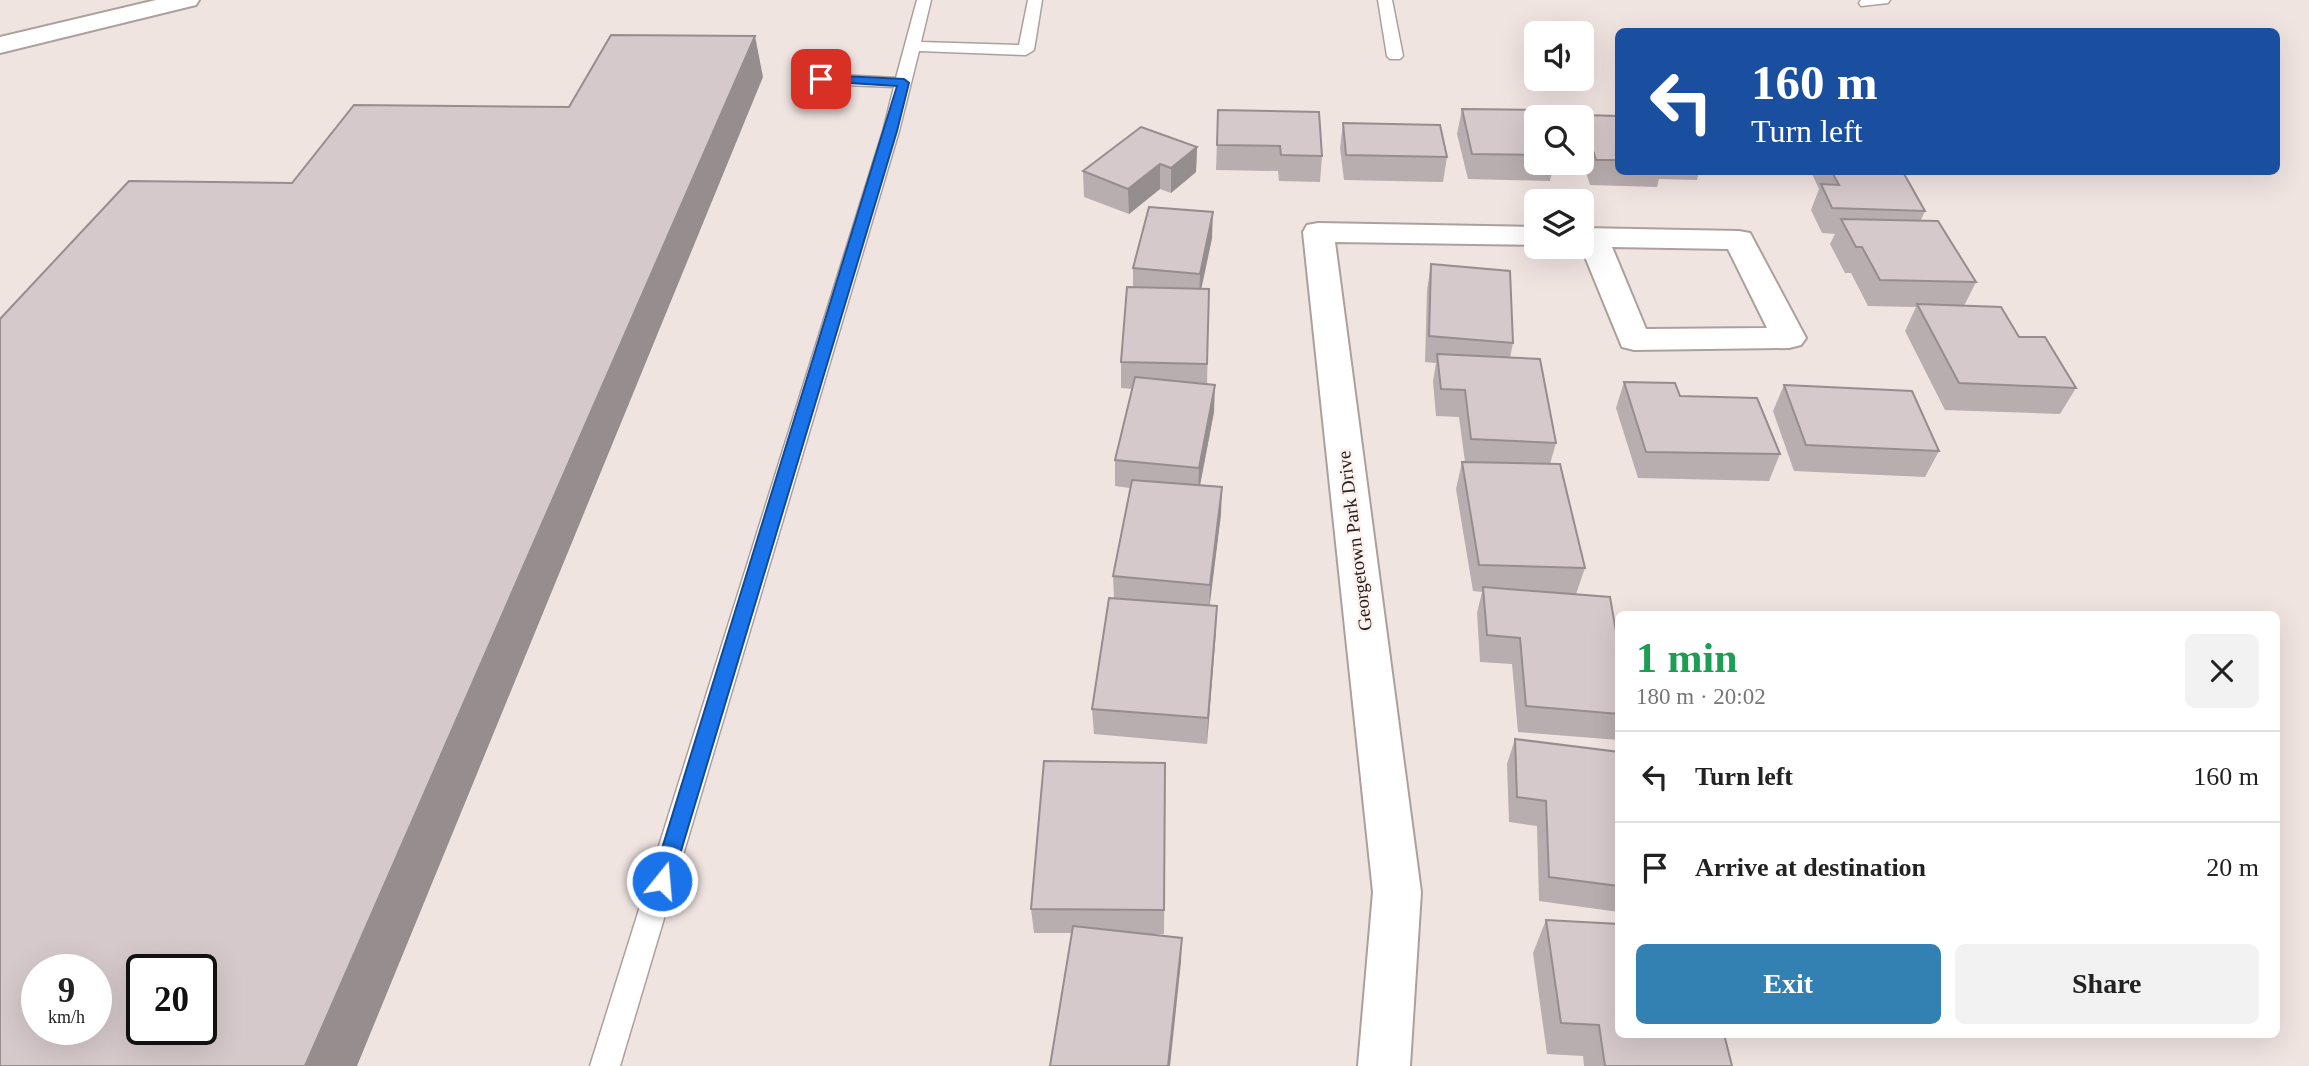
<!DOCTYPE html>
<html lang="en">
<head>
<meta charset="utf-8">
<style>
	:root { --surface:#fff; --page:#f2f2f2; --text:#222; --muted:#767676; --line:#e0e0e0; --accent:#3381b3 }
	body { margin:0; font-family:"Times New Roman",serif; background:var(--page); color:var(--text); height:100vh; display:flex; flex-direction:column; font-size:26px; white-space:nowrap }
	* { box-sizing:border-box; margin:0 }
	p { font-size:23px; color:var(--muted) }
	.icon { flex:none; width:38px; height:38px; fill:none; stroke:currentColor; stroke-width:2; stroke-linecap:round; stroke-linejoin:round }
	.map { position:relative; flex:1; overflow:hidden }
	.side { position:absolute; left:1615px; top:611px; width:665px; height:427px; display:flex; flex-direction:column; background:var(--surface); border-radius:10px; box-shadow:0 7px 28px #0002 }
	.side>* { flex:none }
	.top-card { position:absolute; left:1615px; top:28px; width:665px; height:147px; border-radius:10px; box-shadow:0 7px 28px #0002; background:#1a4fa0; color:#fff; overflow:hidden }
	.fabs { position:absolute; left:1524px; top:21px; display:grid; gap:14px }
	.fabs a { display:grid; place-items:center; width:70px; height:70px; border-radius:10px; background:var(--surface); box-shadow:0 7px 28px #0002; font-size:35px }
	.speed { position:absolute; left:21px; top:954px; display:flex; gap:14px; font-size:35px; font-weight:700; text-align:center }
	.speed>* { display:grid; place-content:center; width:91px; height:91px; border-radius:50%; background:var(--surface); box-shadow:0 7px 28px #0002; line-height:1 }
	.speed small { font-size:18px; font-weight:400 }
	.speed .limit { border:4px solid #111; border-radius:10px; background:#fff; color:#111 }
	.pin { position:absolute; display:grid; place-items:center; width:60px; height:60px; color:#fff; margin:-30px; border-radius:14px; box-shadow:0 4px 10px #0006 }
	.me { position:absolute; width:77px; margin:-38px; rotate:17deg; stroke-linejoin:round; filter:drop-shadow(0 0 5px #0008) }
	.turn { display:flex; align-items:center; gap:24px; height:147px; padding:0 21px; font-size:32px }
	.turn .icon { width:91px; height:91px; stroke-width:2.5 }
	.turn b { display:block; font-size:49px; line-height:60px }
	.round { display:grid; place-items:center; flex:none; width:74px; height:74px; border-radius:10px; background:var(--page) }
	.headline { display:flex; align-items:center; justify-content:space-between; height:119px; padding:0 21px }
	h1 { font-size:42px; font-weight:600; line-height:52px; color:#1e9e55 }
	.primary-button { display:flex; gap:14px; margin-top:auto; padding:14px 21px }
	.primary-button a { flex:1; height:80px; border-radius:10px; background:var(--accent); color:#fff; font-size:28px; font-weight:600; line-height:80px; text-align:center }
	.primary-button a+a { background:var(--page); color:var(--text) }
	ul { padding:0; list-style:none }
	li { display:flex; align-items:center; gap:21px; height:91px; padding:0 21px; border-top:2px solid var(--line) }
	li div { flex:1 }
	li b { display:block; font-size:26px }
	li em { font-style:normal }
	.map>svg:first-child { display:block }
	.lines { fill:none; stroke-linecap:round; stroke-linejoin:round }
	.lane-casing { stroke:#aca09d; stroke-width:3 }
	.street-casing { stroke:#aca09d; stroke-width:4 }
	.lane { fill:#fff; fill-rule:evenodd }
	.street { fill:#fff; fill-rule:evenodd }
	.wall { fill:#b8adaf }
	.shaded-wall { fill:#968d8f }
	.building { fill:#d6c9cc; stroke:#968d8f; stroke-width:2; fill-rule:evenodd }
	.route { fill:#1a73e8; stroke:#114b97; stroke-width:2 }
	.labels { text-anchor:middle; stroke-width:5; stroke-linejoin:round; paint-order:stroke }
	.street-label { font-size:19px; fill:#221e1c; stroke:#fef1ee }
</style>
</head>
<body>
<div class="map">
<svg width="2309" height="1066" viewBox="0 0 2309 1066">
	<rect width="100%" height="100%" fill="#f0e4e1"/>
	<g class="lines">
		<defs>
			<g id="lane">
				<path d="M917,0H931L921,42L1019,45L1028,0H1042L1034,50L1026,55L919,51L899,131L620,1066H590L883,131L894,87L821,84L813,79L821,74L896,78Z"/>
				<path d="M1378,0H1392L1403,56L1400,59H1390L1387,56Z"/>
				<path d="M1861,0H1890L1888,3L1861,6L1859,3Z"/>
			</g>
			<g id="street">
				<path d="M156,0H199L196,5L0,53V37Z"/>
				<path d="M1318,223L1536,227V245L1335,242L1421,892L1410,1066H1358L1373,892L1303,232L1307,225Z"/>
				<path d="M1582,228L1739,231L1750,233L1806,338L1801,345L1789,348L1634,350L1622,347L1581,247ZM1612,247L1728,249L1767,328L1646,329Z"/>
			</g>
		</defs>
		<use href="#lane" class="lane-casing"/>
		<use href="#street" class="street-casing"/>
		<use href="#lane" class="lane"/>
		<use href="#street" class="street"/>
	</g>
	<g class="wall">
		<path d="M1462,109L1536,117V163H1554L1550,181L1468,179L1457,134Z"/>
		<path d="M1218,110L1322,156L1320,182L1279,181L1278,171L1216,170Z"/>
		<path d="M1582,115L1619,116V172H1699L1697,180L1659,179L1657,187L1590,185L1582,159Z"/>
		<path d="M1343,123L1447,157L1443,182L1344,180L1340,148Z"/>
		<path d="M1197,147L1196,172L1171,193L1160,189L1129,214L1084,197L1083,171Z"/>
		<path d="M1813,172H1903L1925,211L1921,220L1976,282L1964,306L2019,337L2076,388L2060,414L1945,410L1905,331L1916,307L1868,306L1851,273H1845L1830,244L1835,234L1822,233L1811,210L1819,189L1812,174Z"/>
		<path d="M1212,238L1201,289H1209L1207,384L1214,412L1200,486L1221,514L1209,605L1217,606L1207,744L1094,734L1092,709L1114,598L1113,576L1130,488L1115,486V460L1132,389L1121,388V362L1133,287V268Z"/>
		<path d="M1431,264L1513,343L1510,358L1556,443L1550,464L1585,568L1576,594L1619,649V740L1518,732L1512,664L1480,662L1477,613L1482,592L1473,591L1456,489L1462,462H1465L1459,417L1436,416L1433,381L1436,363L1425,362L1427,290Z"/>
		<path d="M1624,382L1680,396L1780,454L1769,481L1638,478L1616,408Z"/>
		<path d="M1784,385L1939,451L1925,477L1794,471L1773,411Z"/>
		<path d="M1515,739L1619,752V912L1539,901L1537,826L1509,822L1507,764Z"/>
		<path d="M1165,763L1164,934H1146L1181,962L1072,933H1034L1031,909Z"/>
		<path d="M1546,920L1619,1034L1732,1066H1584L1583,1056L1547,1054L1533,953Z"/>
	</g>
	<g class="shaded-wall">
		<path d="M755,36L763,77L357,1066H305Z"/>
		<path d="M1197,147L1196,172L1171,193V168Z"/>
		<path d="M1160,164V189L1129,214L1128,189Z"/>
		<path d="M1213,212L1212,238L1199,300L1200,274Z"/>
		<path d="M1215,385L1214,412L1198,495L1199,468Z"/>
		<path d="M1222,487L1221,514L1209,611L1210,585Z"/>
		<path d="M1217,606L1216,632L1207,744L1208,718Z"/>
		<path d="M1182,938L1181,962L1170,1066H1168Z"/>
	</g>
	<g class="building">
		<path d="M611,35L755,36L305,1066H0V319L129,181L292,183L354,105L569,107ZM37,970H96V1029H37ZM142,970H201V1029H142Z"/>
		<path d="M1462,109L1541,110L1544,117H1536V155L1472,154Z"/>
		<path d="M1218,110L1319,112L1322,156L1281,155L1280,146L1217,145Z"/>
		<path d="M1582,115L1619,116V160H1596Z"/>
		<path d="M1343,123L1440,125L1447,157L1346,155Z"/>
		<path d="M1141,127L1197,147L1171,168L1160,164L1128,189L1083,171Z"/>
		<path d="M1832,172H1903L1925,211L1832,208L1821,184L1839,185Z"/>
		<path d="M1149,207L1213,212L1200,274L1133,268Z"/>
		<path d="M1841,219L1938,221L1976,282L1880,280L1862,247H1856Z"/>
		<path d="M1431,264L1510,271L1513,343L1429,336Z"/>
		<path d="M1127,287L1209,289L1207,364L1121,362Z"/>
		<path d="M1917,304L2001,307L2019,337H2045L2076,388L1959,383Z"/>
		<path d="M1437,354L1540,359L1556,443L1471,439L1465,390L1441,389Z"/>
		<path d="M1135,377L1215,385L1199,468L1115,460Z"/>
		<path d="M1624,382L1675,383L1680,396L1757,398L1780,454L1646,452Z"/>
		<path d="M1784,385L1912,391L1939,451L1806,445Z"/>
		<path d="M1462,462L1560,464L1585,568L1479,565Z"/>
		<path d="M1132,480L1222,487L1210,585L1113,576Z"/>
		<path d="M1483,587L1610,597L1619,649V714L1526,706L1520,638L1487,635Z"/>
		<path d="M1109,598L1217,606L1208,718L1092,709Z"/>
		<path d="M1515,739L1619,752V886L1549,877L1546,801L1517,797Z"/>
		<path d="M1044,761L1165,763L1164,910L1031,909Z"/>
		<path d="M1546,920L1619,924V1034H1724L1732,1066H1605L1599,1025L1561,1023Z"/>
		<path d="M1073,926L1182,938L1168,1066H1050Z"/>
	</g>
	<path class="route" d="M821,75L904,79L909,83L897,131L672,881L669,887L662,890L655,887L652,881L897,86L817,81V76Z"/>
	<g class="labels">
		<g class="street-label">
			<text transform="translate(1354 541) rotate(-97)" y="7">Georgetown Park Drive</text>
		</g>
	</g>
</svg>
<div class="fabs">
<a><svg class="icon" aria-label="sound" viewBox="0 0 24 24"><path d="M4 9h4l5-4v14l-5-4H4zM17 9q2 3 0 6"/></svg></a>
<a><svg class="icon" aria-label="search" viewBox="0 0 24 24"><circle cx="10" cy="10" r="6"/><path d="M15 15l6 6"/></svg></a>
<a><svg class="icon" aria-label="layers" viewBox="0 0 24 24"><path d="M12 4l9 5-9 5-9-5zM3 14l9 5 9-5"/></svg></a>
</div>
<div class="speed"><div>9<small>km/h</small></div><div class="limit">20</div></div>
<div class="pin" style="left:821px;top:79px;background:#d93025"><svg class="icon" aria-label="arrive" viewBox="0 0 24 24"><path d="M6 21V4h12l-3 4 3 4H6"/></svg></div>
<svg class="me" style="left:662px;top:881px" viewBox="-20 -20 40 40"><circle r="17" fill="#1a73e8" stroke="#fff" stroke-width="3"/><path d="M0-11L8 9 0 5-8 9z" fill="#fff"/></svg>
<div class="top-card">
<div class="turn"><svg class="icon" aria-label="left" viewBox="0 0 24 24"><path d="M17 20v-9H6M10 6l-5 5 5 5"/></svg><div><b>160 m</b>Turn left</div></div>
</div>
<section class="side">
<div class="headline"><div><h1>1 min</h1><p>180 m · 20:02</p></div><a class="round"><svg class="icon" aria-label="close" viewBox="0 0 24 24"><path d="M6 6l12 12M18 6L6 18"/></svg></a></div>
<ul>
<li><svg class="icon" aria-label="left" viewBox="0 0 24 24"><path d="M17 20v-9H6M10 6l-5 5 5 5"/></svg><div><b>Turn left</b></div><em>160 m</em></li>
<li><svg class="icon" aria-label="arrive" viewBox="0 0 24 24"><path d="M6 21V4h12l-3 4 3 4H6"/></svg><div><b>Arrive at destination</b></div><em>20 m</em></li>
</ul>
<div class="primary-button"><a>Exit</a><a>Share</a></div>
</section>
</div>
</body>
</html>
